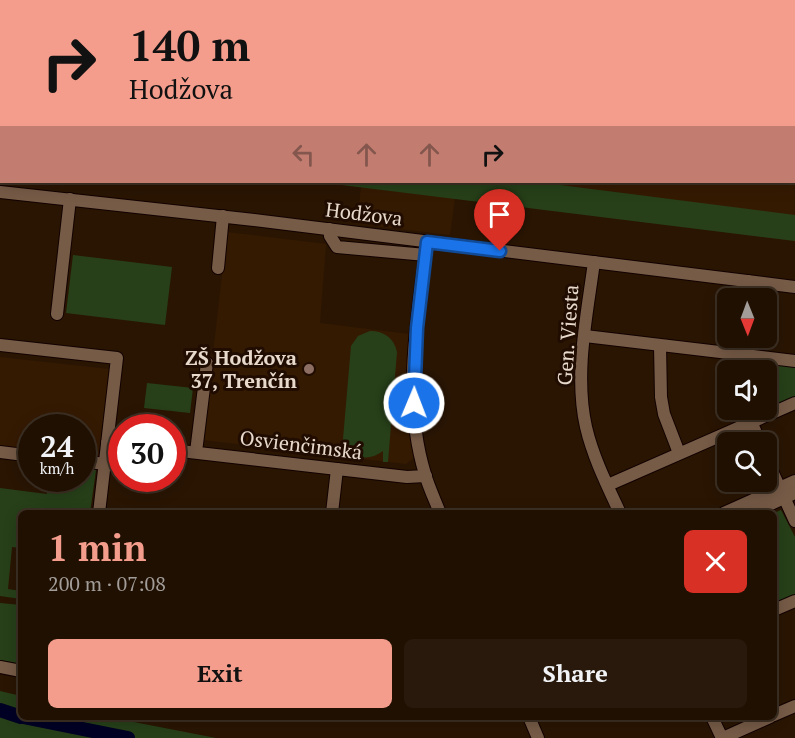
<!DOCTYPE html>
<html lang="en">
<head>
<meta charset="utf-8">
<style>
	:root { --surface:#201002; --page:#28190c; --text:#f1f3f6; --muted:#a29d99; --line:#3d3024; --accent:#f49d8c }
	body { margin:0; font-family:"PT Serif",serif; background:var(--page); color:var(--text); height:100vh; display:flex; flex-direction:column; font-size:22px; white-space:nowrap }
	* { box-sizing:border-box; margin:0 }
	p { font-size:20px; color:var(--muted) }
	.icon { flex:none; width:33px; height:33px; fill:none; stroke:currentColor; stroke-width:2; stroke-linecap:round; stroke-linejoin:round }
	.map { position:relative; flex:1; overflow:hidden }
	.details { position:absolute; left:18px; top:510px; width:759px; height:210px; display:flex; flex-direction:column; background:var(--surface); border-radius:9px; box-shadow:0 3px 15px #0003,0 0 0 2px var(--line) }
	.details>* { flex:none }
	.top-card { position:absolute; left:0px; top:0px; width:795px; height:183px; box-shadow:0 3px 15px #0003,0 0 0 2px var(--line); background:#f49d8c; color:#111; overflow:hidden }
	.needle { width:39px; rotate:179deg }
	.fabs { position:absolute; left:717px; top:288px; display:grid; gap:12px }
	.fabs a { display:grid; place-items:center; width:60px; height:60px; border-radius:9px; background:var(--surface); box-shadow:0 3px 15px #0003,0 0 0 2px var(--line); font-size:30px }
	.speed { position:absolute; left:18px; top:414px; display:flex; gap:12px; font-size:30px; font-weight:700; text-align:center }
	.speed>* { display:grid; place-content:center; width:78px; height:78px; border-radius:50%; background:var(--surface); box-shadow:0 3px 15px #0003,0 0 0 2px var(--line); line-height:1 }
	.speed small { font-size:15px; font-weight:400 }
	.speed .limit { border:9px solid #d22; background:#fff; color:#111 }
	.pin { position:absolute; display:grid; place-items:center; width:51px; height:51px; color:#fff; margin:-62px -26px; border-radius:50% 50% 50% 0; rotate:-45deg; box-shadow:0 0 6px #0007 }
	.pin .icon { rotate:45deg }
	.me { position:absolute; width:66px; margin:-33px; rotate:1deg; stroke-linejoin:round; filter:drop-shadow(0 0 4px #0008) }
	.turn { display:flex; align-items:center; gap:21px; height:126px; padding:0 30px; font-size:27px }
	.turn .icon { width:78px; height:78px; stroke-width:2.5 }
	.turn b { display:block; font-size:42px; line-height:51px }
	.lanes { display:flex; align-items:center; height:57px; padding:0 30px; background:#0003; justify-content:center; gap:30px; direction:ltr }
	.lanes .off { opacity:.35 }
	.round { display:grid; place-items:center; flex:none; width:63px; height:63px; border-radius:9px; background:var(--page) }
	.summary { display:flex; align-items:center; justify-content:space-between; height:102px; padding:0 30px }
	h1 { font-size:36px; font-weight:700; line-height:45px; color:var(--accent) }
	.cta { display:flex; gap:12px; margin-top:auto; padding:12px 30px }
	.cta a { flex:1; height:69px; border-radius:9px; background:var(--accent); color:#111; font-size:24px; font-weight:700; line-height:69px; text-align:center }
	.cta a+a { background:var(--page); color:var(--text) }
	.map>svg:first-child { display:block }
	.built { fill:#351a02 }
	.green { fill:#274019 }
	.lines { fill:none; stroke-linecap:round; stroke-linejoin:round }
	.river { stroke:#000025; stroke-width:14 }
	.minor-casing { stroke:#120200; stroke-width:14 }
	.minor { stroke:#765b47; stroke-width:12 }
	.rail { stroke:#a19082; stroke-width:2; stroke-dasharray:10 10; stroke-linecap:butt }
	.route-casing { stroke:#114b97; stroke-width:15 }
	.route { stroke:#1a73e8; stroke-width:10 }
	.education-dot { fill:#8d6e63; stroke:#200c00; stroke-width:2 }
	.labels { text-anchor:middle; stroke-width:6; stroke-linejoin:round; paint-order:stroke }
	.street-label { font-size:20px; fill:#e8d9cd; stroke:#200c00 }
	.poi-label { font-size:20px; font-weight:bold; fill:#e8d9cd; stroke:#200c00; text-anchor:end }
</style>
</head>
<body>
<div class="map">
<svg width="795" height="738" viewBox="0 0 795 738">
	<rect width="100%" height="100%" fill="#2a1503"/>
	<g class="built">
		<path d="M0,0H563L2,2L1,94Z"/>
		<path d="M794,104L795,241L455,198L450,235L357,224L361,187L317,182H794Z"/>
		<path d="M227,232L326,244L320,323L409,334L406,404L415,457L406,464L203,440Z"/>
		<path d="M0,357L109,369L99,457L83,455L82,428H32L31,449L0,446Z"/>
	</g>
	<g class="green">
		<path d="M317,182H537L795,215V241Z"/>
		<path d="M73,255L172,267L165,325L66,313Z"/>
		<path d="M370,331C384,331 394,338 397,352L388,462H383V451C367,463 349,458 343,439L351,346L358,336Z"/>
		<path d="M746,357L795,363V400L756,417L753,410H766V370H746Z"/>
		<path d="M147,383L193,388L190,413L144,408Z"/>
		<path d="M83,469L96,470L90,513H21V548L12,547L8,589L21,591V599L0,596V488L47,494L48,484L43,479L82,478Z"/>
		<path d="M781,510L795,537V594L774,604V513Z"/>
		<path d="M0,603L21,605V664L0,660Z"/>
		<path d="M0,691L21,696V717H108L216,738H0Z"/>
	</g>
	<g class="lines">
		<g class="river">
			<path d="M0,710L21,717"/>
			<path d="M23,717L128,738"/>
		</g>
		<defs>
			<g id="minor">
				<path d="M164,0L177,2"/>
				<path d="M568,2V0"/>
				<path d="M794,76H795"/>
				<path d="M0,192L254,220L795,287"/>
				<path d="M329,229L330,236L337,247L426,255"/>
				<path d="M427,242C417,317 402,400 425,474C429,488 435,500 440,513"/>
				<path d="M594,262C587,315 574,374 586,427C593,457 607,485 620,513"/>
				<path d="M218,268L223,216"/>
				<path d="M746,298L748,281"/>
				<path d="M57,314L70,199"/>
				<path d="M585,336L795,361"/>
				<path d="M0,345L117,358L99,513"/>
				<path d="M660,346L661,397L664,414L679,453"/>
				<path d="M739,370L741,338"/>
				<path d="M746,410L760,442"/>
				<path d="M107,443L122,444"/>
				<path d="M172,450L407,477L426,476"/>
				<path d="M0,452L32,456"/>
				<path d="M196,452L207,363"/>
				<path d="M766,458L795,521"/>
				<path d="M82,461L105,464"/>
				<path d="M608,485L795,403"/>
				<path d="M332,513L337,469"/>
				<path d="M724,513L795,481"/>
				<path d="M751,513L795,493"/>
				<path d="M774,610L795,601"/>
				<path d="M0,667L21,671"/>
				<path d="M774,715L795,706"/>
				<path d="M529,717L538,738"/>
				<path d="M712,717L722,738"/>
				<path d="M723,738L770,717"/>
			</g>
		</defs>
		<use href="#minor" class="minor-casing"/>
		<use href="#minor" class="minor"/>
		<g class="rail">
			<path d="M0,73L2,74"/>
			<path d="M774,182L795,184"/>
		</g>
	</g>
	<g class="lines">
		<defs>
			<path id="route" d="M414,403L417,328L427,242L500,251"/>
		</defs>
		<use href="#route" class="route-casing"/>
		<use href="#route" class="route"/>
	</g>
	<circle class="education-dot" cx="309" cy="369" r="6"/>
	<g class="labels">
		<g class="street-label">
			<text transform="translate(364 214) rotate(7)" y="7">Hodžova</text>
			<text transform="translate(568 335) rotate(-86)" y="7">Gen. Viesta</text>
			<text transform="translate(301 445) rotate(7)" y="7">Osvienčimská</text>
		</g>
		<g class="poi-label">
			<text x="297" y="365">ZŠ Hodžova<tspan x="297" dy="23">37, Trenčín</tspan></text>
		</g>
	</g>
</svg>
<div class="fabs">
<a><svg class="needle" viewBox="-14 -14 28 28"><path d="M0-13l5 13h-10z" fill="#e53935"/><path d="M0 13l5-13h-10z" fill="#a29d99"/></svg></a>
<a><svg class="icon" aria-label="sound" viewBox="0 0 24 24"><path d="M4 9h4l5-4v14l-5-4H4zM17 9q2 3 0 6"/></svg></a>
<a><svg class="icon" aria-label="search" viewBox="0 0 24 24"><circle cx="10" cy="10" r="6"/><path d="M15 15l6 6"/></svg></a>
</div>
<div class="speed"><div>24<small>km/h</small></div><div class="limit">30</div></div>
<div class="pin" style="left:500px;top:251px;background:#d93025"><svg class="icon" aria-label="arrive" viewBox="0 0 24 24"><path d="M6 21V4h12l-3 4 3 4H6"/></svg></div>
<svg class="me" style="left:414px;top:403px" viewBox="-20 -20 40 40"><circle r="17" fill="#1a73e8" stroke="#fff" stroke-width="3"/><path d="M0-11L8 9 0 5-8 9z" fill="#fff"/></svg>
<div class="top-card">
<div class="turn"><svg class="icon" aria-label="right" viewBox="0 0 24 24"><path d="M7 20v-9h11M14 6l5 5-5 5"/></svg><div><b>140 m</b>Hodžova</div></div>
<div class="lanes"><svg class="icon off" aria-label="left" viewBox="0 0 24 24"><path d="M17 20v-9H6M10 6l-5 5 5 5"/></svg><svg class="icon off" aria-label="ahead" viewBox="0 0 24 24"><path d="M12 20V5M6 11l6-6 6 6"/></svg><svg class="icon off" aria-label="ahead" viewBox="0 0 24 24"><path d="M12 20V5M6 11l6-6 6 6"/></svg><svg class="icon" aria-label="right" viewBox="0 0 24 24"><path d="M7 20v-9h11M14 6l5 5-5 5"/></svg></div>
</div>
<section class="details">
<div class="summary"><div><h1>1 min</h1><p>200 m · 07:08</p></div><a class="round" style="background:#d93025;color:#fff"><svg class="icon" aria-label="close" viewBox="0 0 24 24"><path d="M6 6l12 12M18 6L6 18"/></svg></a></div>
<div class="cta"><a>Exit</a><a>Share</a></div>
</section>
</div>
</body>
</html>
